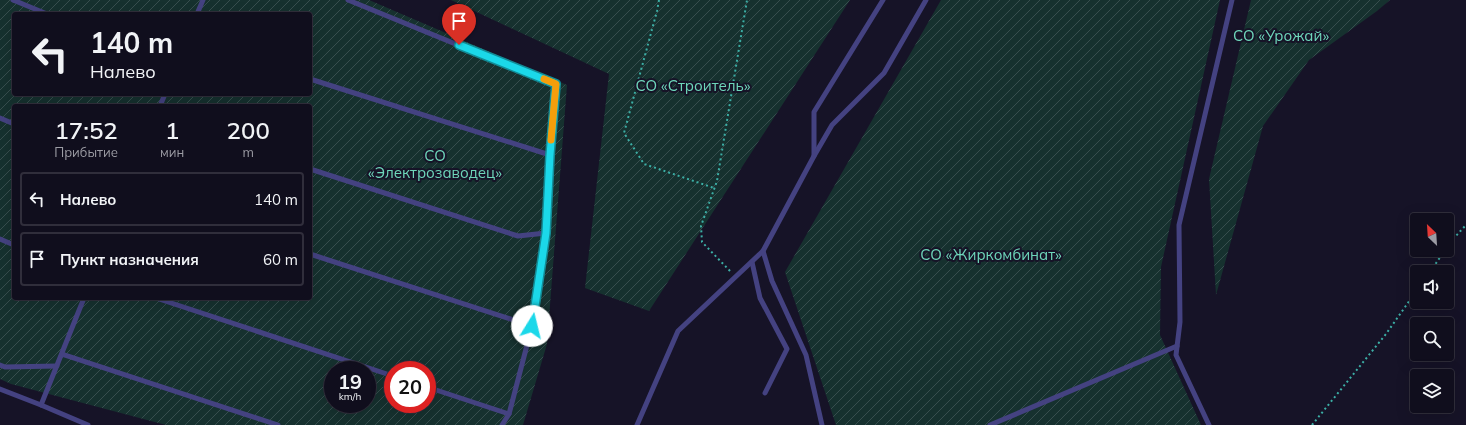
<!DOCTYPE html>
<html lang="ru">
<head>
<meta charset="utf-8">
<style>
	:root { --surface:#100e1d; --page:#1e1c2a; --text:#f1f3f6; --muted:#9c9ca4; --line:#302e3b }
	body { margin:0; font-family:Mulish,sans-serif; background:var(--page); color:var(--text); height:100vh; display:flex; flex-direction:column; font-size:15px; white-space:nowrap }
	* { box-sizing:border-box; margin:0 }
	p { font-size:13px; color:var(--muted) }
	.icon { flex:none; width:22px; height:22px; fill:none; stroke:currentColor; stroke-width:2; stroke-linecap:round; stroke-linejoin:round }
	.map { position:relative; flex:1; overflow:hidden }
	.drawer { position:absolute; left:12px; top:104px; width:300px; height:196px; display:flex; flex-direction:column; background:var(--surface); border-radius:4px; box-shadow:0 4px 16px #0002,0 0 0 1px var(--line) }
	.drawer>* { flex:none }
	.hud { position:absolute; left:12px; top:12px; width:300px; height:84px; border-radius:4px; box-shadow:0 4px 16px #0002,0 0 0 1px var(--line); background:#100e1d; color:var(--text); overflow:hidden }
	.needle { width:26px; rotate:335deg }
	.buttons { position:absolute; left:1410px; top:213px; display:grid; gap:8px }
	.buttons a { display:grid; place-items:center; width:44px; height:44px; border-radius:4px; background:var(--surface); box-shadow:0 4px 16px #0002,0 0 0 1px var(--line); font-size:20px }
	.speed { position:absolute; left:324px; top:361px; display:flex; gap:8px; font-size:20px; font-weight:700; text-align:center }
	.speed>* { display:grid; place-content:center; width:52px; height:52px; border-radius:50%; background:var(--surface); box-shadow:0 4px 16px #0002,0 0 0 1px var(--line); line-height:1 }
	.speed small { font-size:10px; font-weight:400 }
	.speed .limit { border:6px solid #d22; background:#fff; color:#111 }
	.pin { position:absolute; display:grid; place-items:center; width:34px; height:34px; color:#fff; margin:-41px -17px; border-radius:50% 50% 50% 0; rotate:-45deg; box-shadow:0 0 4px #0007 }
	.pin .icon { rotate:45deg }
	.me { position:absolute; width:44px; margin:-22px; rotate:9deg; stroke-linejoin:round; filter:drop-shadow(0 0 3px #0008) }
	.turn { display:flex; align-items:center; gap:14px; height:84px; padding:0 12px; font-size:18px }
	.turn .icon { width:52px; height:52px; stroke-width:2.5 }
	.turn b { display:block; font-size:28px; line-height:34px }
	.eta { display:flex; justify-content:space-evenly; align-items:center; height:68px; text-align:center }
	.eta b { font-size:24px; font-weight:600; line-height:28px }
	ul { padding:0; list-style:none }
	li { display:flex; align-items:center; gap:12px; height:54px; margin:0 8px 6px; padding:0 4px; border:2px solid var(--line); border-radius:4px }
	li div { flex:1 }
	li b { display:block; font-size:15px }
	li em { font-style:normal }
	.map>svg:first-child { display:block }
	.garden { fill:url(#garden-furrows); fill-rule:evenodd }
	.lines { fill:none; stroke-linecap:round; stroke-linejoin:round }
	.path { stroke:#3cafa6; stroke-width:2; stroke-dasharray:2 3; stroke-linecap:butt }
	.lane { stroke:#444281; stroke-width:5 }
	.route-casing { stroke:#128c97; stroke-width:10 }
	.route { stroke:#1bd8e9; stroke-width:7 }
	.slow { stroke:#f59e0b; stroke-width:7 }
	.labels { text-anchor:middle; stroke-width:4; stroke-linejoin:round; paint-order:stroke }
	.park-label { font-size:15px; fill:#6ed6ba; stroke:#161327 }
</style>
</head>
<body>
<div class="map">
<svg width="1466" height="425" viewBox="0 0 1466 425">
	<defs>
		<pattern id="garden-furrows" width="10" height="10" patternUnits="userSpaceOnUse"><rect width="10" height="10" fill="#16312f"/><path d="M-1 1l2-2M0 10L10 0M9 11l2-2" fill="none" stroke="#374e4e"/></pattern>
	</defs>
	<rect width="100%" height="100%" fill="#161327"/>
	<g class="garden">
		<path d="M0,0H369L567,85L547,344L523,425H166L11,384L0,379ZM14,14H310V94H14ZM14,106H310V298H14ZM333,370H367V404H333ZM393,370H427V404H393Z"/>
		<path d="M451,0H850L649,311L585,288L609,74Z"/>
		<path d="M941,0H1220L1161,267L1160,335L1201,425H836L785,272Z"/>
		<path d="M1251,0H1390L1377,11L1309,60L1263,126L1216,295L1209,179Z"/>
	</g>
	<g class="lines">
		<g class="path">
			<path d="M659,0L657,11L624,133L644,164L714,188"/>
			<path d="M1447,247L1454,238L1466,225"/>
			<path d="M730,271L702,242L701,226L717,181L747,0"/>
			<path d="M1430,272L1445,250"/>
			<path d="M1312,425L1386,334L1417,290"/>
		</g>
		<g class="lane">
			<path d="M13,0L47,14"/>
			<path d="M348,0L556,85L550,155L546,233L532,326L509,414L502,425"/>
			<path d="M197,14L203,0"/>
			<path d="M310,79L550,155"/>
			<path d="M160,106L165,94"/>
			<path d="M0,118L14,124"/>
			<path d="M814,156L832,125L884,73L926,0"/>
			<path d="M310,169L518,236L546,233"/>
			<path d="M0,239L14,245"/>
			<path d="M763,251L772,281L806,355L822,425"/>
			<path d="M310,254L532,326"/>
			<path d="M752,262L760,298L787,349L765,393"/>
			<path d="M156,298L393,376"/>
			<path d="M62,354L278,425"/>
			<path d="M0,365L5,367L57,366"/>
			<path d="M427,387L509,414"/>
			<path d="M0,389L41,405L88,425"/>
			<path d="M41,405L84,298"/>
			<path d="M637,425L678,331L763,251L814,156V112L883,0"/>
			<path d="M990,425L1177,346"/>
			<path d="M1209,425L1176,355L1180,322L1179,225L1232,0"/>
		</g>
	</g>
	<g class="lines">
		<defs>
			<path id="route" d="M459,45L556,84L550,155L546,233L532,326"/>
		</defs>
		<use href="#route" class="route-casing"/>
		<use href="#route" class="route"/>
		<path class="slow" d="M544,79L556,84L551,140"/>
	</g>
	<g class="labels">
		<g class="park-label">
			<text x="1281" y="41">СО «Урожай»</text>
			<text x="693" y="91">СО «Строитель»</text>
			<text x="435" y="161">СО<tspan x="435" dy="17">«Электрозаводец»</tspan></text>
			<text x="991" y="260">СО «Жиркомбинат»</text>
		</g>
	</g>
</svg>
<div class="buttons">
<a><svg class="needle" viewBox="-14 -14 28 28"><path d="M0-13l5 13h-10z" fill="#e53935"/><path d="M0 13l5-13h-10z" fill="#9c9ca4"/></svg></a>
<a><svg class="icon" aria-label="sound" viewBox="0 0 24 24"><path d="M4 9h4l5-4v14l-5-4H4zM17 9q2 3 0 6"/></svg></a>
<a><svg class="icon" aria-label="search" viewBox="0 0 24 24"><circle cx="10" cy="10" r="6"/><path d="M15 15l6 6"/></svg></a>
<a><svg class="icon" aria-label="layers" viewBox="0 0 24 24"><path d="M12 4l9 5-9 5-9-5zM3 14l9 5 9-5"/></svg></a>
</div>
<div class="speed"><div>19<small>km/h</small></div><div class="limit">20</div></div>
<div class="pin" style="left:459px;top:45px;background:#d93025"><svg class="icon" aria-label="arrive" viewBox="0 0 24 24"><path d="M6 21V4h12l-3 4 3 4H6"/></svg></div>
<svg class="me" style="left:532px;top:326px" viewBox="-20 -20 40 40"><circle r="19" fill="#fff"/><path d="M0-13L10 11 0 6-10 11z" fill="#1bd8e9"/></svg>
<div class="hud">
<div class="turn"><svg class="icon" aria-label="left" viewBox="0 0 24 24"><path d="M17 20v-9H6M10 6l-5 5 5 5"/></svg><div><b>140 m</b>Налево</div></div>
</div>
<section class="drawer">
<div class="eta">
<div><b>17:52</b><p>Прибытие</p></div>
<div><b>1</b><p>мин</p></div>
<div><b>200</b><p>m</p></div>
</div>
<ul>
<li><svg class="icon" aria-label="left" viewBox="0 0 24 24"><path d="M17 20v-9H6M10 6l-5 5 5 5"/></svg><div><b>Налево</b></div><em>140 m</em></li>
<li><svg class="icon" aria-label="arrive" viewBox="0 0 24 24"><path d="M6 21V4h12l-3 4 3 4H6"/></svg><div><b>Пункт назначения</b></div><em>60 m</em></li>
</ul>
</section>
</div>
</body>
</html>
